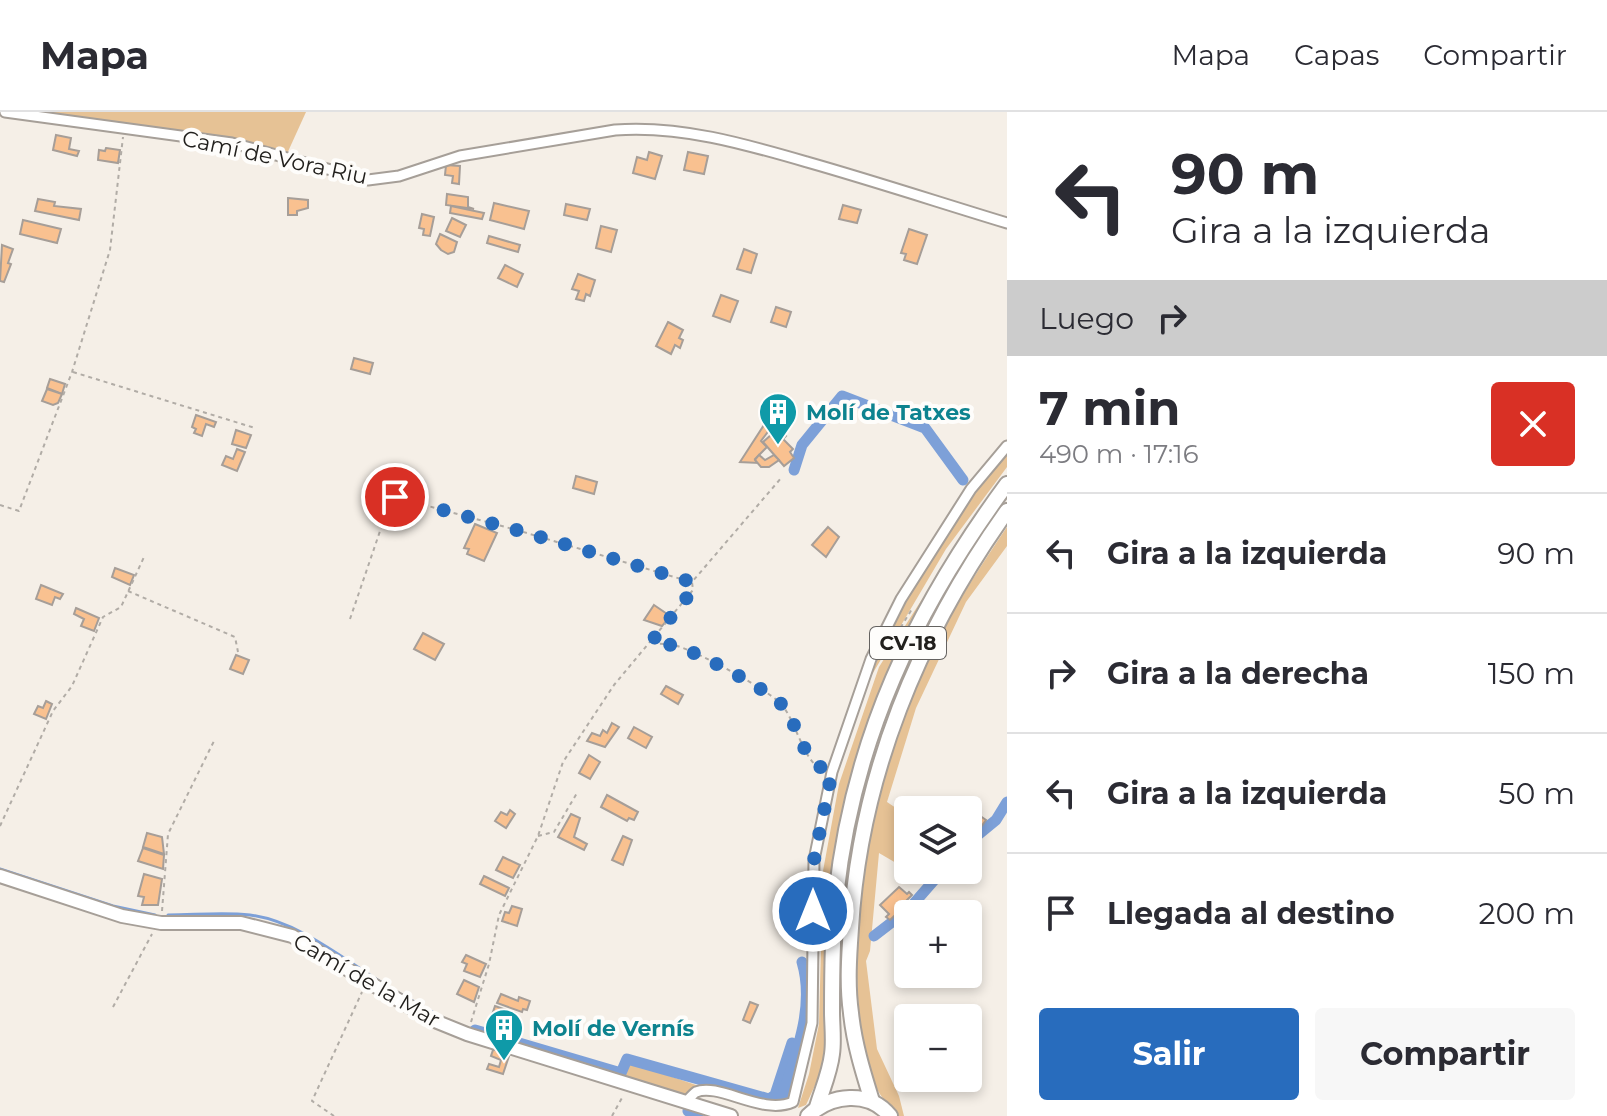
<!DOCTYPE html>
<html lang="es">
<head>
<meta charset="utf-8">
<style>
	:root { --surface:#fff; --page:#f7f7f7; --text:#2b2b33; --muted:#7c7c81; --line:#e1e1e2; --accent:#286cbd }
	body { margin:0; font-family:Montserrat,sans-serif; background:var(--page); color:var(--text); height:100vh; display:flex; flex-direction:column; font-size:30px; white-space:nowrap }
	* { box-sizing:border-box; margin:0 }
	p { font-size:26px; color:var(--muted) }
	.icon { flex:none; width:44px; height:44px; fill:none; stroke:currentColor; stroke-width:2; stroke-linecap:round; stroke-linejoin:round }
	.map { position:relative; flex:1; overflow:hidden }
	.panel { display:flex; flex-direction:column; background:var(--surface); width:600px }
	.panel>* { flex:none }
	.banner { background:#fff; color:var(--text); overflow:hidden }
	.controls { position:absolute; left:894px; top:684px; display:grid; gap:16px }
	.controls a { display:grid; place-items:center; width:88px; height:88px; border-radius:8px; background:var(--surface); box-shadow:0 4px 12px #0003; font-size:40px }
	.pin { position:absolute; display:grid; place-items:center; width:68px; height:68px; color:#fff; margin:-34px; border:4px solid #fff; border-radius:50%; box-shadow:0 2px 8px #0007 }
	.me { position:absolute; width:88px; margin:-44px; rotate:0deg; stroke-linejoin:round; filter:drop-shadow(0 0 6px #0008) }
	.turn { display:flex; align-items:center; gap:28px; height:168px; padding:0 32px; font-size:36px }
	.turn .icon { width:104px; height:104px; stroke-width:2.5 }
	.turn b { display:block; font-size:56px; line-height:68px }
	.then { display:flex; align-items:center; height:76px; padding:0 32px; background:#0003; gap:16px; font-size:30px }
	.round { display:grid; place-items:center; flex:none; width:84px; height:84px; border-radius:8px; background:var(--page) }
	.summary { display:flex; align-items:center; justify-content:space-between; height:136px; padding:0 32px }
	h1 { font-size:48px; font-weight:700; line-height:60px }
	.cta { display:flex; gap:16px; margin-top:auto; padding:16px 32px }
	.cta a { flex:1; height:92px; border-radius:8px; background:var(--accent); color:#fff; font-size:32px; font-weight:700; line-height:92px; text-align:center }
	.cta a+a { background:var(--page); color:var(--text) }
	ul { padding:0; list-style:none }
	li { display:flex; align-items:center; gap:24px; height:120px; padding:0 32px; border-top:2px solid var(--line) }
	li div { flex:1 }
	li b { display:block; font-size:30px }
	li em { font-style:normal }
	header { display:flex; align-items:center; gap:48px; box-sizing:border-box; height:112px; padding:0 40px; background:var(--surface); border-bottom:2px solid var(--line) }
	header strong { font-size:38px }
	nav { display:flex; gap:44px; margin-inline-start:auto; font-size:28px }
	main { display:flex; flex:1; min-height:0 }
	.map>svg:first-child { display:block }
	.green { fill:#e6c295 }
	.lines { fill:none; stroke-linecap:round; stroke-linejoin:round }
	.stream { stroke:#7da0d8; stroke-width:3 }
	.canal { stroke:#7da0d8; stroke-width:11 }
	.building { fill:#f9c190; stroke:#a69e98; stroke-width:2 }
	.street-casing { stroke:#a69f98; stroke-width:13 }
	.secondary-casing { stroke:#a69f98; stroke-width:16 }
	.primary-casing { stroke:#a69f98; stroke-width:18 }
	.path { stroke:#b1aca6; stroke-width:2; stroke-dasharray:4 4; stroke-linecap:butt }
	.street { stroke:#fff; stroke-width:9 }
	.secondary { stroke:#fff; stroke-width:12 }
	.primary { stroke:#fff; stroke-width:14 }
	.route { stroke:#286cbd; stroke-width:14; stroke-dasharray:0 25.2 }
	.labels { text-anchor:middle; stroke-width:8; stroke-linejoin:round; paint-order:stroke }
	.shield { fill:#fefdfb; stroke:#646260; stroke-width:2 }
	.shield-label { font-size:20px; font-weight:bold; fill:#22201d }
	.street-label { font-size:22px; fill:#22201d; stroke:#fefdfb }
	.culture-label { font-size:22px; font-weight:bold; fill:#0d838f; stroke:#fefdfb; text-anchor:start }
</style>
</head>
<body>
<header>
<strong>Mapa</strong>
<nav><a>Mapa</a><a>Capas</a><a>Compartir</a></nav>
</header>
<main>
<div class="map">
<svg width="1007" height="1004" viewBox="0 0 1007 1004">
	<rect width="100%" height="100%" fill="#f5efe7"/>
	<g class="green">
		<path d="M14,0H306L286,44Z"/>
		<path d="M1007,340V355L946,437L870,566C875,539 892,512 906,488C936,436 969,386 1007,340Z"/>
		<path d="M1007,415V434L966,490L916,596L887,690L908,704V758L879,741L870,839L866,849L877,937L899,984L904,1004H898C891,995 881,986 876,975C868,959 865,940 862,923C843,801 879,649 932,540C953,496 980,455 1007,415Z"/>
		<path d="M924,484C872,588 836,694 827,811C823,856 827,901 824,946L822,958L806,993L798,996L809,962L819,912L823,759L839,672L879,555Z"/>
		<path d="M628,950L705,976L687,983L622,967Z"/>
	</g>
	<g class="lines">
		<g class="stream">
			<path d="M0,757L113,794L155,803"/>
			<path d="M168,803C195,803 223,800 250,803C298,809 343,847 384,872"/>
			<path d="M397,880L443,906"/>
		</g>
		<g class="canal">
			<path d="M794,358L802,333L842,284L925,316L963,368"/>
			<path d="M968,731L996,708L1007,690"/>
			<path d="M874,824L909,797L943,758"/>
			<path d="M475,918L621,961L627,947L769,987L775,983L792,931"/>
			<path d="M780,992C794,946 816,897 802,850"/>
			<path d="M688,999L698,1004"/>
		</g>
	</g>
	<g class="building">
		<path d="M56,23L71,26L69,37L79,39L77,44L53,38Z"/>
		<path d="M106,36L120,38L118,51L98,48L99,38L105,39Z"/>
		<path d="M649,40L662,44L655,67L633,61L637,45L647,48Z"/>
		<path d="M688,40L708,44L704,62L684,58Z"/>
		<path d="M446,53L460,54L459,72L452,71L453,64L445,63Z"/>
		<path d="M447,82L468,85V95L474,97L446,93Z"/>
		<path d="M288,86L308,88V96L297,99V103H288Z"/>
		<path d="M38,87L55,90L54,94L81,97L79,108L35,99Z"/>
		<path d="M494,91L529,99L524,117L490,108Z"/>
		<path d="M566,92L590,97L587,108L564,103Z"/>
		<path d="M843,93L861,98L857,111L839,107Z"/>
		<path d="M451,94L484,101L482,107L450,101Z"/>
		<path d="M422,102L434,105L430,124L423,123L424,117L419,116Z"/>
		<path d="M452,106L466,113L460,125L446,119Z"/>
		<path d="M23,108L61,117L57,131L20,122Z"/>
		<path d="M601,114L617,118L611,140L596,136Z"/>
		<path d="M909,117L927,123L917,152L904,148L906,142L901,141Z"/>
		<path d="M440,122L457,130L454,140L448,142L441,138L436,132Z"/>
		<path d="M489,124L520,133L518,140L487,131Z"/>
		<path d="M2,133L13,137L8,151L11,152L4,170L0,169Z"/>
		<path d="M744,137L757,142L751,161L737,157Z"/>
		<path d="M505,153L523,162L517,175L498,166Z"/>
		<path d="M578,162L595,168L590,184L586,182L584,189L576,187L579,179L572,177Z"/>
		<path d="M721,183L738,189L730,210L713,204Z"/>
		<path d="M776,195L791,200L786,215L771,210Z"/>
		<path d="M668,210L683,218L679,226L683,228L680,236L675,233L671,242L656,234Z"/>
		<path d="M354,246L373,251L370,262L351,257Z"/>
		<path d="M50,267L65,272L62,282L47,276Z"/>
		<path d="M47,277L62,282L58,291L53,293L42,289Z"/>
		<path d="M196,303L216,310L214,315L206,312L202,324L194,321L196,317L192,315Z"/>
		<path d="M764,313L770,317L761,329L767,335L755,347L758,351L740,350Z"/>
		<path d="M779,316L786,324L783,327L793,337L790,340L794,346L784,354L763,330Z"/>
		<path d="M236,318L251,323L246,336L232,332Z"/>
		<path d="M237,337L245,340L237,359L222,353L226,344L233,347Z"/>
		<path d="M759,343L765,348L774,343L779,348L769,355H761L755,348Z"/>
		<path d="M576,364L597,370L594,382L573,376Z"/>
		<path d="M475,412L497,421L484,449L467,442L469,437L464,436Z"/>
		<path d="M828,415L839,425L826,445L812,433Z"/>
		<path d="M115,456L134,463L130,473L112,465Z"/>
		<path d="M41,473L63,482L60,487L55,485L52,493L36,487Z"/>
		<path d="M654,493L670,504L662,514L644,508Z"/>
		<path d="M76,496L99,506L94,519L81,514L84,507L74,502Z"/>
		<path d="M423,521L444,532L435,548L414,537Z"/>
		<path d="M236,543L249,548L243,562L230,557Z"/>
		<path d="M666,574L683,583L678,592L661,582Z"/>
		<path d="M46,589L52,592L46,607L34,602L38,594L43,596Z"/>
		<path d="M612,611L619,615L605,635L587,629L592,621L600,624L603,618L607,621Z"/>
		<path d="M634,615L652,625L646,636L628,626Z"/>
		<path d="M589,643L600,650L590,667L579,661Z"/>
		<path d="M607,683L638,700L634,708L629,706L627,709L601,695Z"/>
		<path d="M510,698L515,702L506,716L495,709L501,700L507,703Z"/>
		<path d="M973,699L986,708L978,719L968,712V706Z"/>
		<path d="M571,702L580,706L574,725L587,732L584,738L558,725Z"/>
		<path d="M147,721L162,725L164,742L143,735Z"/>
		<path d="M623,724L632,728L623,753L612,748Z"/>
		<path d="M143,736L164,743L163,757L138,749Z"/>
		<path d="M503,745L520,753L513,766L496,758Z"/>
		<path d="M144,762L162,767L158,793H142L144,785L138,784Z"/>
		<path d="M484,764L509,776L505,784L480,772Z"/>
		<path d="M899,775L907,782L909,780L912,783L906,789L908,791L890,808L886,805L889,802L880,793Z"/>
		<path d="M512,794L522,797L517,814L502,809L505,800L509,801Z"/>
		<path d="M466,843L486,852L480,865L464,859L467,852L462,850Z"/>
		<path d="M464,868L479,875L474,890L457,882Z"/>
		<path d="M501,882L518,889L519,885L530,889L527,898L523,897L522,900L497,891Z"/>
		<path d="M750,890L758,893L750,911L743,908Z"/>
		<path d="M495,894L515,901L511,910L492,903Z"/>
		<path d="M497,909L516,914L512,925L493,920Z"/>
		<path d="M494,935L510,941L503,962L487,957L489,952L499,955L501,948L491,944Z"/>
	</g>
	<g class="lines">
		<defs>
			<g id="street">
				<path d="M5,0L232,31L368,68L399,64L460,44L615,18C680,13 745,32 807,50C874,69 941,91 1007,111"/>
				<path d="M686,990C688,988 693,982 696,980C719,970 762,1004 793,990L812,911L814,748L832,660L871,547L901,487L971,377L1007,334"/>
			</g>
			<path id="secondary" d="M0,764L122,804L161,811H241L292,824L430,907L467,922L731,1004"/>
			<g id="primary">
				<path d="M872,989C863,960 854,931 851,901C847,873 849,844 851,816C860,664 919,522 1007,399"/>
				<path d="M817,995C822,978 830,960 832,942C834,929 832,913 832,900C832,862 832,822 836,784C853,627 914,498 1007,372"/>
				<path d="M808,1004C831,982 869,978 890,1004"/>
			</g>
		</defs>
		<use href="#street" class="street-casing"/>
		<use href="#secondary" class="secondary-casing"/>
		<use href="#primary" class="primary-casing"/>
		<g class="path">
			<path d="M73,260L255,316"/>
			<path d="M0,393L19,399L72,260L110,138L123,25"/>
			<path d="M128,479L235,525L238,540"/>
			<path d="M350,507L391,387L395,385L520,419L691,470"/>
			<path d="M652,531C660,532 669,532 677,534C698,540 767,577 781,592C796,608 804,653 824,658"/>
			<path d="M888,536L912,497"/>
			<path d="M0,714L53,599L72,574L103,505L121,495L144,445"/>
			<path d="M538,724L554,720L577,681"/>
			<path d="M162,799L168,722L214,629"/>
			<path d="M113,895L152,822"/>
			<path d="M471,910L489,852L499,803L538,724L563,650L614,573L693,478L692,470L782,365"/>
			<path d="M334,1004L312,989L362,880"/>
			<path d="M612,1004L623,984"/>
		</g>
		<use href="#street" class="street"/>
		<use href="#secondary" class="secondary"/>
		<use href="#primary" class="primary"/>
	</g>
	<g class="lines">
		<path class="route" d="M395,385L520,419L692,470L693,478L651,530C659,532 668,532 676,534C695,539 771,579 783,594C801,617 801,652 832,660L814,748L813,799"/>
	</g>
	<defs>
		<symbol id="building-pin" viewBox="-11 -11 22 30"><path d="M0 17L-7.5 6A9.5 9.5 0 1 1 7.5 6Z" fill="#0f9aa8" stroke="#fefdfb"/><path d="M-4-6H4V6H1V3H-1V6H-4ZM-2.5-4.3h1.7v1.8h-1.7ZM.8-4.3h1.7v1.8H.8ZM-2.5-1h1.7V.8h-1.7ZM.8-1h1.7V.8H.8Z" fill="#fff"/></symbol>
	</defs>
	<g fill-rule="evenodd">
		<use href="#building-pin" x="756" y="278" width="44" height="60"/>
		<use href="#building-pin" x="482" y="894" width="44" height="60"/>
	</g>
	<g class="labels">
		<rect class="shield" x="870" y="515" width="76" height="32" rx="6"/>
		<g class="shield-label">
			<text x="908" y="538">CV-18</text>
		</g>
		<g class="street-label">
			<text transform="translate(275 45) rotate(12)" y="8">Camí de Vora Riu</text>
			<text transform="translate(367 868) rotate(30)" y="8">Camí de la Mar</text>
		</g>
		<g class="culture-label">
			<text x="806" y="308">Molí de Tatxes</text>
			<text x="532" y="924">Molí de Vernís</text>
		</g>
	</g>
</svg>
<div class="controls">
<a><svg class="icon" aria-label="layers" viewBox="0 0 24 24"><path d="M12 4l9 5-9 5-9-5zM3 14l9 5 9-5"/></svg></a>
<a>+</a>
<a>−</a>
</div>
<div class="pin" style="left:395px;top:385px;background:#d93025"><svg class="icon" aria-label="arrive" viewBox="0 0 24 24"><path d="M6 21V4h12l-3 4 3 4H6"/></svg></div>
<svg class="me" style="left:813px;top:799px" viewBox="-20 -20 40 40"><circle r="17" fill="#286cbd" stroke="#fff" stroke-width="3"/><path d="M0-11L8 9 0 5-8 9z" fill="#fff"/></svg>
</div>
<section class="panel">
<div class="banner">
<div class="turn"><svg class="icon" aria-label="left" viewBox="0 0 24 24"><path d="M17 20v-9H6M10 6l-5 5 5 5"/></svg><div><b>90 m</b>Gira a la izquierda</div></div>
<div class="then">Luego<svg class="icon" aria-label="right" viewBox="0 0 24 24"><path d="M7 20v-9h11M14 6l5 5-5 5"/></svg></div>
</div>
<div class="summary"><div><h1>7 min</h1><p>490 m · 17:16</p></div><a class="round" style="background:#d93025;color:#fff"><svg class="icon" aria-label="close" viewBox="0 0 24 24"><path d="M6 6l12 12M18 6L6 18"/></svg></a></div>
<ul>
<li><svg class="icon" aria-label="left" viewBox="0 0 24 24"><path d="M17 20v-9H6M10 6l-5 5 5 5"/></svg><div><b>Gira a la izquierda</b></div><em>90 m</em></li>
<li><svg class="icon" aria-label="right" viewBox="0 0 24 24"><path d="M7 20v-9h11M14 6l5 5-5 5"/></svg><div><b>Gira a la derecha</b></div><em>150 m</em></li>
<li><svg class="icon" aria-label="left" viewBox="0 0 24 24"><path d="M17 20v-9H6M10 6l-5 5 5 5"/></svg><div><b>Gira a la izquierda</b></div><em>50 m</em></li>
<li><svg class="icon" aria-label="arrive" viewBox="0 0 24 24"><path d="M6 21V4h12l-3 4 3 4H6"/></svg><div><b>Llegada al destino</b></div><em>200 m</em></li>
</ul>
<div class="cta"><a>Salir</a><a>Compartir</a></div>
</section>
</main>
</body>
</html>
